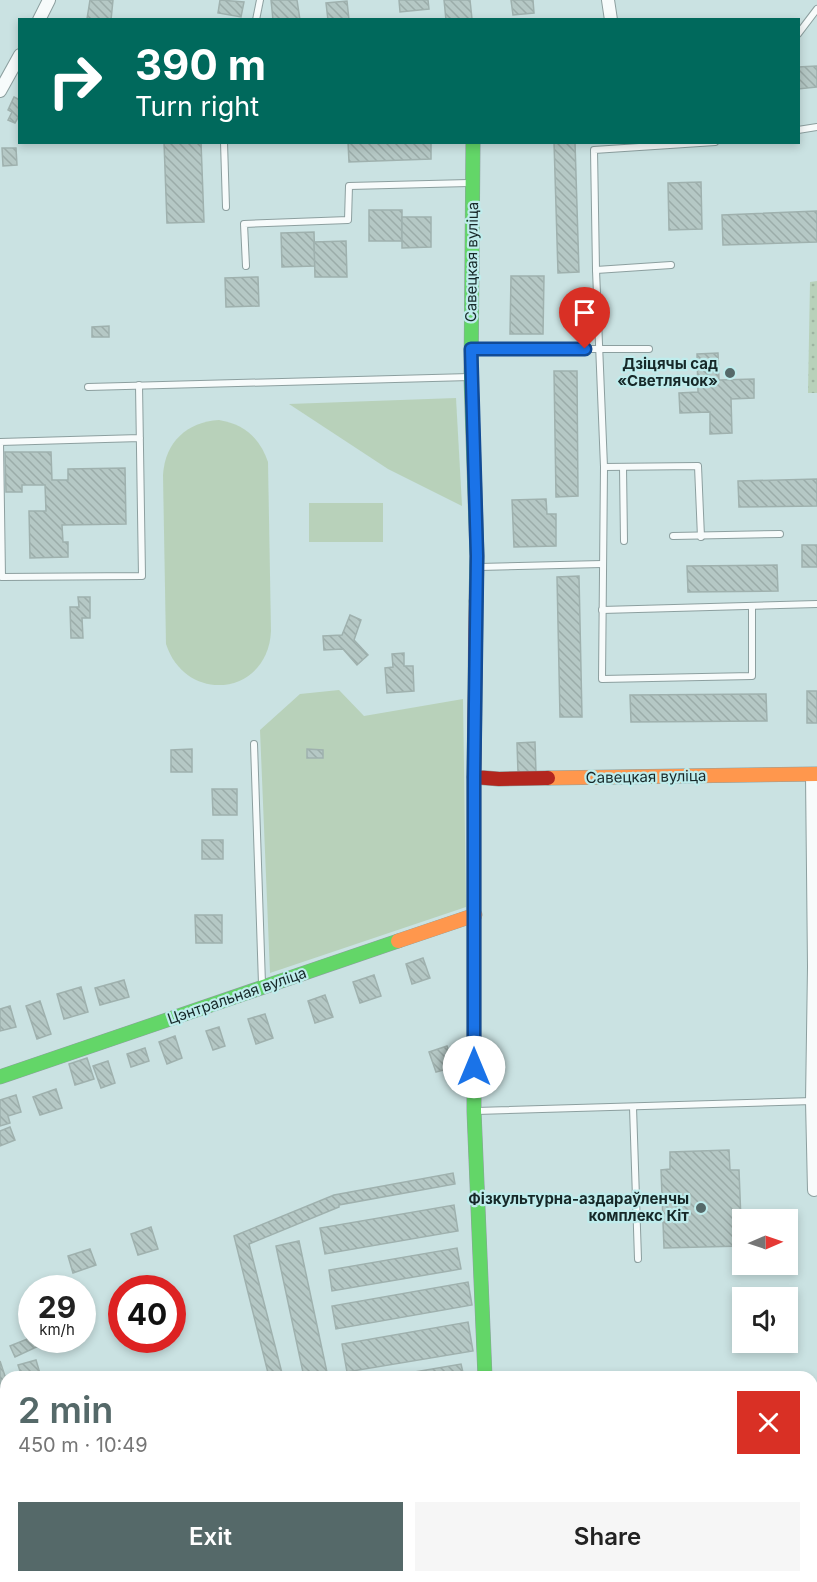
<!DOCTYPE html>
<html lang="en">
<head>
<meta charset="utf-8">
<style>
	:root { --surface:#fff; --page:#f6f6f6; --text:#222; --muted:#767676; --accent:#556969 }
	body { margin:0; font-family:Inter,sans-serif; background:var(--page); color:var(--text); height:100vh; display:flex; flex-direction:column; font-size:22px; white-space:nowrap }
	* { box-sizing:border-box; margin:0 }
	p { font-size:20px; color:var(--muted) }
	.icon { flex:none; width:33px; height:33px; fill:none; stroke:currentColor; stroke-width:2; stroke-linecap:round; stroke-linejoin:round }
	.map { position:relative; flex:1; overflow:hidden }
	.sheet { position:absolute; left:0px; top:1371px; width:818px; height:212px; display:flex; flex-direction:column; background:var(--surface); border-radius:18px 18px 0 0; box-shadow:0 3px 9px #0003 }
	.sheet>* { flex:none }
	.hud { position:absolute; left:18px; top:18px; width:782px; height:126px; border-radius:0px; box-shadow:0 3px 9px #0003; background:#00695c; color:#fff; overflow:hidden }
	.needle { width:39px; rotate:88deg }
	.fabs { position:absolute; left:732px; top:1209px; display:grid; gap:12px }
	.fabs a { display:grid; place-items:center; width:66px; height:66px; border-radius:0px; background:var(--surface); box-shadow:0 3px 9px #0003; font-size:30px }
	.speed { position:absolute; left:18px; top:1275px; display:flex; gap:12px; font-size:30px; font-weight:700; text-align:center }
	.speed>* { display:grid; place-content:center; width:78px; height:78px; border-radius:50%; background:var(--surface); box-shadow:0 3px 9px #0003; line-height:1 }
	.speed small { font-size:15px; font-weight:400 }
	.speed .limit { border:9px solid #d22; background:#fff; color:#111 }
	.pin { position:absolute; display:grid; place-items:center; width:51px; height:51px; color:#fff; margin:-62px -26px; border-radius:50% 50% 50% 0; rotate:-45deg; box-shadow:0 0 6px #0007 }
	.pin .icon { rotate:45deg }
	.me { position:absolute; width:66px; margin:-33px; rotate:0deg; stroke-linejoin:round; filter:drop-shadow(0 0 4px #0008) }
	.turn { display:flex; align-items:center; gap:21px; height:126px; padding:0 18px; font-size:27px }
	.turn .icon { width:78px; height:78px; stroke-width:2.5 }
	.turn b { display:block; font-size:42px; line-height:51px }
	.round { display:grid; place-items:center; flex:none; width:63px; height:63px; border-radius:0px; background:var(--page) }
	.overview { display:flex; align-items:center; justify-content:space-between; height:102px; padding:0 18px }
	h1 { font-size:36px; font-weight:600; line-height:45px; color:var(--accent) }
	.primary-button { display:flex; gap:12px; margin-top:auto; padding:12px 18px }
	.primary-button a { flex:1; height:69px; border-radius:0px; background:var(--accent); color:#fff; font-size:24px; font-weight:600; line-height:69px; text-align:center }
	.primary-button a+a { background:var(--page); color:var(--text) }
	.map>svg:first-child { display:block }
	.green { fill:#b8d1ba }
	.park { fill:url(#park-dots) }
	.building { fill:url(#building-back-hatch); stroke:#9fb1ae; stroke-width:1.5 }
	.lines { fill:none; stroke-linecap:round; stroke-linejoin:round }
	.lane-casing { stroke:#8c9f9f; stroke-width:8 }
	.street-casing { stroke:#8c9f9f; stroke-width:14 }
	.fast-casing { stroke:#8c9f9f; stroke-width:15 }
	.slow-casing { stroke:#8c9f9f; stroke-width:15 }
	.jam-casing { stroke:#8c9f9f; stroke-width:15 }
	.lane { stroke:#f7fbfb; stroke-width:6 }
	.street { stroke:#f7fbfb; stroke-width:12 }
	.fast { stroke:#63d668; stroke-width:14 }
	.slow { stroke:#ff974d; stroke-width:14 }
	.jam { stroke:#b3261e; stroke-width:14 }
	.route-casing { stroke:#114b97; stroke-width:15 }
	.route { stroke:#1a73e8; stroke-width:10 }
	.poi-dot { fill:#556969; stroke:#bfecec; stroke-width:2 }
	.labels { text-anchor:middle; stroke-width:4.5; stroke-linejoin:round; paint-order:stroke }
	.street-label { font-size:15px; fill:#162828; stroke:#bfecec }
	.poi-label { font-size:15px; font-weight:bold; fill:#162828; stroke:#bfecec; text-anchor:end }
</style>
</head>
<body>
<div class="map">
<svg width="817" height="1582" viewBox="0 0 817 1582">
	<defs>
		<pattern id="park-dots" width="8" height="8" patternUnits="userSpaceOnUse" patternTransform="scale(1.5)"><rect width="8" height="8" fill="#b8d1ba"/><path d="M2 2h.1M6 6h.1" fill="none" stroke="#9db3a0" stroke-width="1.8" stroke-linecap="round"/></pattern>
		<pattern id="building-back-hatch" width="6" height="6" patternUnits="userSpaceOnUse" patternTransform="scale(1.5)"><rect width="6" height="6" fill="#b5c8c5"/><path d="M-1 5l2 2M0 0l6 6M5-1l2 2" fill="none" stroke="#9baca9"/></pattern>
	</defs>
	<rect width="100%" height="100%" fill="#cae2e2"/>
	<g class="green">
		<path d="M456,398L462,506L388,469L289,404Z"/>
		<path d="M219,420C244,424 260,438 268,462L271,631C268,696 186,705 166,644L163,475C165,442 187,422 219,420Z"/>
		<rect x="309" y="503" width="74" height="39"/>
		<path d="M339,690L364,716L463,699L466,907L270,973L260,730L300,694Z"/>
	</g>
	<path class="park" d="M817,281V393H808L810,282Z"/>
	<g class="building">
		<path d="M90,0H113L111,20L87,19Z"/>
		<path d="M220,0L244,2L241,17L218,13Z"/>
		<path d="M271,0H297L300,20H273Z"/>
		<path d="M399,0H428L429,9L400,12Z"/>
		<path d="M444,0H470L472,19L446,20Z"/>
		<path d="M511,0H533L534,13L513,15Z"/>
		<path d="M347,1L349,20H328L326,3Z"/>
		<path d="M817,66V87L798,89V67Z"/>
		<path d="M14,97L20,100V114L15,123L8,120L12,112L8,110Z"/>
		<path d="M164,142H201L204,222L167,223Z"/>
		<path d="M348,142H431V159L349,162Z"/>
		<path d="M554,142H575L579,272L558,273Z"/>
		<path d="M2,148H16L17,165L3,166Z"/>
		<path d="M701,182L702,229L669,230L668,183Z"/>
		<rect x="369" y="210" width="33" height="31"/>
		<path d="M817,211V242L723,245L722,215Z"/>
		<path d="M402,217H431V247L402,248Z"/>
		<path d="M314,232L315,266L282,267L281,233Z"/>
		<path d="M346,241L347,277H315L314,242Z"/>
		<path d="M511,276H544L543,334H510Z"/>
		<path d="M258,277L259,306L226,307L225,278Z"/>
		<path d="M109,326V337H92V327Z"/>
		<path d="M718,353L719,380L754,379V398L731,399L732,433L710,434V412L680,413L679,393L698,392L697,354Z"/>
		<path d="M554,371H577L578,496L556,497Z"/>
		<path d="M5,452H51L52,480H68V469L125,468L126,524L62,525L63,542H68V557L30,558L29,511H46L45,485H22V492H6Z"/>
		<path d="M817,479V506L739,507L738,481Z"/>
		<path d="M546,499L547,514H556V546L514,547L512,500Z"/>
		<rect x="802" y="545" width="15" height="22"/>
		<path d="M777,565L778,591L688,592L687,566Z"/>
		<path d="M579,576L582,717H560L557,577Z"/>
		<path d="M78,597H90V618H82L83,638H71L70,607H79Z"/>
		<path d="M350,615L361,620L354,640L368,655L357,665L343,649L324,650L323,636L342,635Z"/>
		<path d="M404,653V666H413L414,691L387,693L385,668L393,667L392,654Z"/>
		<rect x="807" y="691" width="10" height="32"/>
		<path d="M766,694L767,721L631,722L630,695Z"/>
		<path d="M535,742L536,773H518L517,743Z"/>
		<path d="M192,749V772H171V750Z"/>
		<path d="M307,749L323,750V758H307Z"/>
		<path d="M212,789H237V815H213Z"/>
		<rect x="202" y="840" width="21" height="19"/>
		<path d="M195,915H222V943H196Z"/>
		<path d="M423,958L430,978L412,984L406,964Z"/>
		<path d="M374,975L381,996L360,1003L353,982Z"/>
		<path d="M124,980L129,997L100,1005L95,988Z"/>
		<path d="M81,987L88,1012L64,1019L57,994Z"/>
		<path d="M325,995L333,1017L315,1023L308,1001Z"/>
		<path d="M40,1001L51,1034L37,1039L26,1006Z"/>
		<path d="M10,1006L16,1027L0,1031V1009Z"/>
		<path d="M265,1014L273,1038L256,1044L248,1019Z"/>
		<path d="M219,1027L225,1046L213,1050L206,1031Z"/>
		<path d="M175,1036L182,1058L167,1064L159,1042Z"/>
		<path d="M447,1046L454,1067L436,1072L429,1052Z"/>
		<path d="M145,1048L149,1061L131,1067L127,1054Z"/>
		<path d="M87,1058L94,1079L75,1085L69,1064Z"/>
		<path d="M108,1061L115,1083L101,1088L93,1066Z"/>
		<path d="M56,1089L62,1108L40,1115L33,1097Z"/>
		<path d="M16,1095L21,1112L8,1116L10,1123L0,1126V1100Z"/>
		<path d="M10,1127L15,1140L0,1146V1131Z"/>
		<path d="M729,1150L730,1170H739L742,1246L664,1248L661,1170L670,1169V1152Z"/>
		<path d="M453,1173L455,1184L339,1205V1207L249,1244L283,1377H269L234,1236L334,1195Z"/>
		<path d="M454,1205L458,1231L325,1254L320,1228Z"/>
		<path d="M151,1227L158,1249L138,1255L131,1234Z"/>
		<path d="M299,1241L328,1377H304L276,1246Z"/>
		<path d="M457,1248L461,1269L332,1291L329,1270Z"/>
		<path d="M90,1249L96,1265L73,1273L68,1256Z"/>
		<path d="M468,1282L472,1305L336,1329L332,1306Z"/>
		<path d="M468,1322L473,1351L347,1372L342,1344Z"/>
		<path d="M32,1337V1340H60L63,1346L51,1351L47,1342L15,1357L10,1346Z"/>
		<path d="M36,1360L41,1377H22L18,1365Z"/>
		<path d="M0,1361L6,1379V1390L0,1392Z"/>
		<path d="M461,1364L464,1377H385Z"/>
	</g>
	<g class="lines">
		<defs>
			<g id="lane">
				<path d="M256,20L260,0"/>
				<path d="M798,34L817,9"/>
				<path d="M798,130L817,127"/>
				<path d="M224,142L226,207"/>
				<path d="M715,142L594,150L596,270L604,467L602,679L752,676V606"/>
				<path d="M246,266L244,224L348,220L349,186L469,183"/>
				<path d="M596,270L671,265"/>
				<path d="M474,349H649"/>
				<path d="M139,385C140,449 141,513 142,576L2,577L0,442L140,438"/>
				<path d="M88,387L470,377"/>
				<path d="M604,467L698,466L701,537"/>
				<path d="M623,467L624,541"/>
				<path d="M673,536L780,534"/>
				<path d="M479,567L602,564"/>
				<path d="M602,610L817,604"/>
				<path d="M254,744L262,984"/>
				<path d="M633,1107L638,1259"/>
				<path d="M476,1111L813,1101"/>
				<path d="M493,1576L494,1582"/>
				<path d="M81,1582L96,1576"/>
				<path d="M764,1582V1580L817,1576"/>
			</g>
			<g id="street">
				<path d="M608,0L611,20"/>
				<path d="M39,20L49,0"/>
				<path d="M0,91L20,55"/>
				<path d="M812,775L814,967L812,1101L814,1190"/>
			</g>
			<g id="fast">
				<path d="M473,142L471,377L477,556L476,601"/>
				<path d="M474,777V1111L485,1377"/>
				<path d="M0,1077L398,941"/>
			</g>
			<g id="slow">
				<path d="M548,778L817,774"/>
				<path d="M398,941L475,915"/>
			</g>
			<path id="jam" d="M476,601L474,777L499,779L548,778"/>
		</defs>
		<use href="#lane" class="lane-casing"/>
		<use href="#street" class="street-casing"/>
		<use href="#fast" class="fast-casing"/>
		<use href="#slow" class="slow-casing"/>
		<use href="#jam" class="jam-casing"/>
		<use href="#lane" class="lane"/>
		<use href="#street" class="street"/>
		<use href="#fast" class="fast"/>
		<use href="#slow" class="slow"/>
		<use href="#jam" class="jam"/>
	</g>
	<g class="lines">
		<defs>
			<path id="route" d="M474,1067V777L477,556L471,349H585"/>
		</defs>
		<use href="#route" class="route-casing"/>
		<use href="#route" class="route"/>
	</g>
	<g class="poi-dot">
		<circle cx="730" cy="373" r="6"/>
		<circle cx="701" cy="1208" r="6"/>
	</g>
	<g class="labels">
		<g class="street-label">
			<text transform="translate(472 262) rotate(-89)" y="5">Савецкая вуліца</text>
			<text transform="translate(646 777) rotate(-1)" y="5">Савецкая вуліца</text>
			<text transform="translate(237 996) rotate(-19)" y="5">Цэнтральная вуліца</text>
		</g>
		<g class="poi-label">
			<text x="718" y="369">Дзіцячы сад<tspan x="718" dy="17">«Светлячок»</tspan></text>
			<text x="689" y="1204">Фізкультурна-аздараўленчы<tspan x="689" dy="17">комплекс Кіт</tspan></text>
		</g>
	</g>
</svg>
<div class="fabs">
<a><svg class="needle" viewBox="-14 -14 28 28"><path d="M0-13l5 13h-10z" fill="#e53935"/><path d="M0 13l5-13h-10z" fill="#767676"/></svg></a>
<a><svg class="icon" aria-label="sound" viewBox="0 0 24 24"><path d="M4 9h4l5-4v14l-5-4H4zM17 9q2 3 0 6"/></svg></a>
</div>
<div class="speed"><div>29<small>km/h</small></div><div class="limit">40</div></div>
<div class="pin" style="left:585px;top:349px;background:#d93025"><svg class="icon" aria-label="arrive" viewBox="0 0 24 24"><path d="M6 21V4h12l-3 4 3 4H6"/></svg></div>
<svg class="me" style="left:474px;top:1067px" viewBox="-20 -20 40 40"><circle r="19" fill="#fff"/><path d="M0-13L10 11 0 6-10 11z" fill="#1a73e8"/></svg>
<div class="hud">
<div class="turn"><svg class="icon" aria-label="right" viewBox="0 0 24 24"><path d="M7 20v-9h11M14 6l5 5-5 5"/></svg><div><b>390 m</b>Turn right</div></div>
</div>
<section class="sheet">
<div class="overview"><div><h1>2 min</h1><p>450 m · 10:49</p></div><a class="round" style="background:#d93025;color:#fff"><svg class="icon" aria-label="close" viewBox="0 0 24 24"><path d="M6 6l12 12M18 6L6 18"/></svg></a></div>
<div class="primary-button"><a>Exit</a><a>Share</a></div>
</section>
</div>
</body>
</html>
